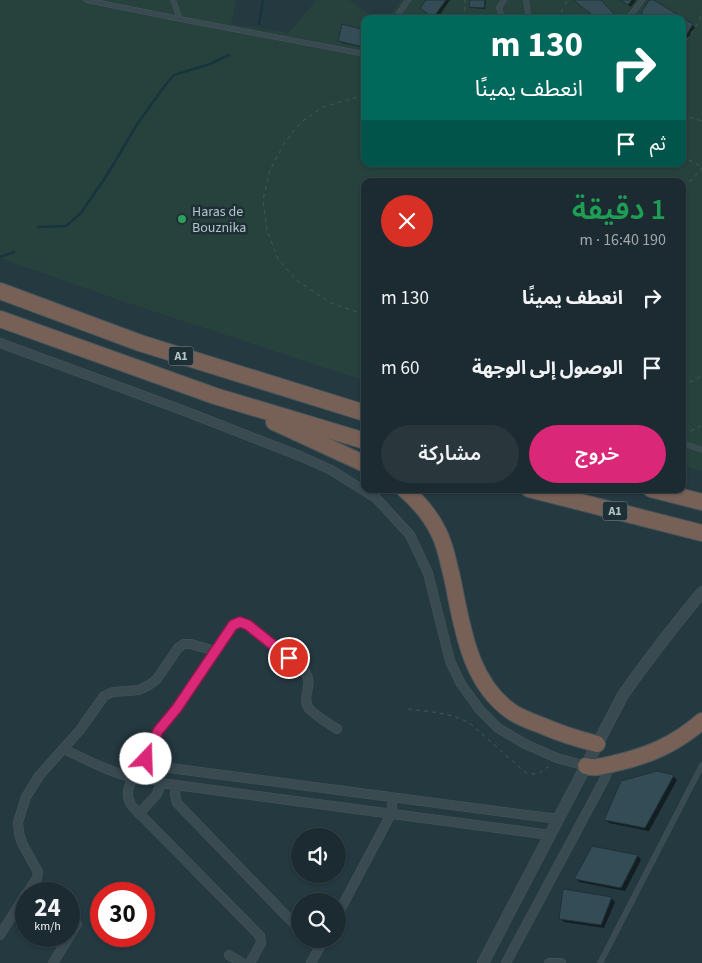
<!DOCTYPE html>
<html lang="ar">
<head>
<meta charset="utf-8">
<style>
	:root { --surface:#1c2b31; --page:#29373d; --text:#f1f3f6; --muted:#a0a7ab; --line:#3a474d; --accent:#db2777 }
	body { margin:0; font-family:"Source Sans 3","Noto Sans Arabic",sans-serif; background:var(--page); color:var(--text); direction:rtl; height:100vh; display:flex; flex-direction:column; font-size:19px; white-space:nowrap }
	* { box-sizing:border-box; margin:0 }
	p { font-size:16px; color:var(--muted) }
	.icon { flex:none; width:28px; height:28px; fill:none; stroke:currentColor; stroke-width:2; stroke-linecap:round; stroke-linejoin:round }
	.map { position:relative; flex:1; overflow:hidden; direction:ltr }
	.drawer { position:absolute; left:361px; top:178px; width:325px; height:315px; display:flex; flex-direction:column; background:var(--surface); border-radius:10px; box-shadow:0 1px 4px #0004,0 0 0 1px var(--line); direction:rtl }
	.drawer>* { flex:none }
	.banner { position:absolute; left:361px; top:15px; width:325px; height:152px; border-radius:10px; box-shadow:0 1px 4px #0004,0 0 0 1px var(--line); direction:rtl; background:#00695c; color:#fff; overflow:hidden }
	.fabs { position:absolute; left:291px; top:828px; display:grid; gap:10px }
	.fabs a { display:grid; place-items:center; width:55px; height:55px; border-radius:50%; background:var(--surface); box-shadow:0 1px 4px #0004,0 0 0 1px var(--line); font-size:25px }
	.speed { position:absolute; left:15px; top:882px; display:flex; gap:10px; font-size:25px; font-weight:700; text-align:center }
	.speed>* { display:grid; place-content:center; width:65px; height:65px; border-radius:50%; background:var(--surface); box-shadow:0 1px 4px #0004,0 0 0 1px var(--line); line-height:1 }
	.speed small { font-size:12px; font-weight:400 }
	.speed .limit { border:8px solid #d22; background:#fff; color:#111 }
	.pin { position:absolute; display:grid; place-items:center; width:42px; height:42px; color:#fff; margin:-21px; border:2px solid #fff; border-radius:50%; box-shadow:0 1px 5px #0007 }
	.me { position:absolute; width:55px; margin:-28px; rotate:21deg; stroke-linejoin:round; filter:drop-shadow(0 0 4px #0008) }
	.turn { display:flex; align-items:center; gap:18px; height:105px; padding:0 20px; font-size:22px }
	.turn .icon { width:65px; height:65px; stroke-width:2.5 }
	.turn b { display:block; font-size:35px; line-height:42px }
	.then { display:flex; align-items:center; height:48px; padding:0 20px; background:#0003; gap:10px; font-size:19px }
	.round { display:grid; place-items:center; flex:none; width:52px; height:52px; border-radius:26px; background:var(--page) }
	.overview { display:flex; align-items:center; justify-content:space-between; height:85px; padding:0 20px }
	h1 { font-size:30px; font-weight:600; line-height:38px; color:#1e9e55 }
	.action { display:flex; gap:10px; margin-top:auto; padding:10px 20px }
	.action a { flex:1; height:58px; border-radius:30px; background:var(--accent); color:#fff; font-size:20px; font-weight:600; line-height:58px; text-align:center }
	.action a+a { background:var(--page); color:var(--text) }
	ul { padding:0; list-style:none }
	li { display:flex; align-items:center; gap:15px; height:70px; padding:0 20px }
	li div { flex:1 }
	li b { display:block; font-size:19px }
	li em { font-style:normal }
	.map>svg:first-child { display:block }
	.green { fill:#27423d }
	.shadow { fill:#0007 }
	.lines { fill:none; stroke-linecap:round; stroke-linejoin:round }
	.stream { stroke:#17343f; stroke-width:2.5 }
	.building { fill:#344c55; stroke:#203138 }
	.service-casing { stroke:#46565d; stroke-width:5.5 }
	.minor-casing { stroke:#46565d; stroke-width:10 }
	.tertiary-casing { stroke:#46565d; stroke-width:12 }
	.motorway-casing { stroke:#44545b; stroke-width:18 }
	.path { stroke:#405954; stroke-width:1; stroke-dasharray:4 4; stroke-linecap:butt }
	.service { stroke:#394a50; stroke-width:4.5 }
	.minor { stroke:#394a50; stroke-width:9 }
	.tertiary { stroke:#394a50; stroke-width:11 }
	.motorway { stroke:#776056; stroke-width:16 }
	.route-casing { stroke:#8e194d; stroke-width:12 }
	.route { stroke:#db2777; stroke-width:9 }
	.leisure-dot { fill:#2e9e5b; stroke:#1e2f36; stroke-width:2 }
	.labels { text-anchor:middle; stroke-width:5; stroke-linejoin:round; paint-order:stroke }
	.shield { fill:#1e2f36; stroke:#88979e; stroke-width:1 }
	.shield-label { font-size:12px; font-weight:bold; fill:#b6c4cb }
	.poi-label { font-size:14px; fill:#b6c4cb; stroke:#1e2f36; text-anchor:start }
</style>
</head>
<body>
<div class="map">
<svg width="702" height="963" viewBox="0 0 702 963">
	<rect width="100%" height="100%" fill="#253941"/>
	<path class="green" d="M0,0H236L231,24L289,33L316,0H349L376,19H365V164H682V19H388L401,0H702V471L683,466L682,181H365V380L347,375L119,300L0,258Z"/>
	<g class="shadow">
		<path d="M427,0H450L437,19H435L424,11Z"/>
		<path d="M471,0H486L485,9L472,8L470,7Z"/>
		<path d="M620,0H636L631,7Z"/>
		<path d="M692,25L695,27L687,40L682,38Z"/>
		<path d="M365,31V48L342,43L340,40Z"/>
		<path d="M673,776L677,780L649,831L609,823L606,819Z"/>
		<path d="M593,848L638,856L641,860L625,891L579,882L576,878Z"/>
		<path d="M611,898L615,902L604,928L564,922L560,918Z"/>
	</g>
	<g class="lines">
		<g class="stream">
			<path d="M259,24L263,0"/>
			<path d="M38,227L66,226L81,213L107,175L138,123L166,84L174,75L210,64L229,55"/>
			<path d="M0,257L14,252"/>
		</g>
	</g>
	<g class="building">
		<path d="M426,0H446L433,18L420,8Z"/>
		<path d="M470,0H485L484,8L469,7Z"/>
		<path d="M573,0H601L619,19H596L590,13Z"/>
		<path d="M620,0H632L628,5Z"/>
		<path d="M649,0H654L693,24L684,39L682,38V19H651L641,13Z"/>
		<path d="M342,24L365,30V40L363,47L338,41Z"/>
		<path d="M657,771L674,775L645,828L604,820L621,781Z"/>
		<path d="M592,846L638,855L621,888L574,879Z"/>
		<path d="M563,889L612,897L601,925L559,919Z"/>
	</g>
	<g class="lines">
		<defs>
			<g id="service">
				<path d="M86,0L180,19L365,54"/>
				<path d="M173,0L180,19"/>
				<path d="M504,0L499,8L502,17L504,19"/>
				<path d="M395,19L408,0"/>
				<path d="M525,19L528,15L527,6L526,0"/>
				<path d="M628,19L642,0"/>
				<path d="M682,443L702,450"/>
				<path d="M600,963L702,765"/>
			</g>
			<g id="minor">
				<path d="M0,343L182,410L300,456L331,470L376,498L410,535L428,573L450,661L461,684L480,710L498,728L525,744L557,758L586,766"/>
				<path d="M63,749C91,761 124,781 154,780"/>
				<path d="M154,769L149,767L146,759L158,731L177,709L231,627C236,622 242,621 248,625L303,669C316,684 301,694 308,707C311,713 331,725 337,729"/>
				<path d="M132,779C128,789 125,796 132,806L260,936L261,943L250,963"/>
				<path d="M176,785L175,795L177,803L300,930"/>
				<path d="M139,814L157,794L161,783"/>
				<path d="M550,835L161,783L154,780L152,775L154,769L160,767H162L558,819"/>
				<path d="M27,894L37,878L38,872L22,843L19,833L18,822L26,797L39,776L80,730L104,696L113,692L139,690L149,685L157,679L178,648L184,644H191L215,651"/>
				<path d="M338,914L391,814L393,798"/>
				<path d="M0,935L26,894"/>
				<path d="M229,955L242,963"/>
				<path d="M53,963L77,924"/>
				<path d="M311,963L324,939"/>
				<path d="M506,963L605,778L610,764"/>
				<path d="M549,963H561"/>
			</g>
			<path id="tertiary" d="M483,963L623,695C648,659 674,626 702,592"/>
			<g id="motorway">
				<path d="M0,291L140,343L365,413"/>
				<path d="M0,319L215,396L365,441"/>
				<path d="M274,422L365,464"/>
				<path d="M404,489C418,501 431,516 439,533C446,547 448,562 452,577C462,624 468,682 512,712C521,718 533,722 543,726C561,734 578,739 597,744"/>
				<path d="M529,489L702,533"/>
				<path d="M651,489L702,502"/>
				<path d="M586,766C594,769 604,766 612,764C648,756 674,745 702,721"/>
			</g>
		</defs>
		<use href="#service" class="service-casing"/>
		<use href="#minor" class="minor-casing"/>
		<use href="#tertiary" class="tertiary-casing"/>
		<use href="#motorway" class="motorway-casing"/>
		<g class="path">
			<path d="M465,19V0"/>
			<path d="M557,19L568,0"/>
			<path d="M682,47L698,23L702,12"/>
			<path d="M365,97L354,98L323,107L301,122L285,142L270,170L263,200L267,230L278,259L296,280L331,303L365,315"/>
			<path d="M682,115L702,121"/>
			<path d="M682,156L702,167"/>
			<path d="M682,185L692,180L702,168"/>
			<path d="M682,217C687,223 688,230 682,236"/>
			<path d="M682,385L695,380L702,375"/>
			<path d="M684,436L689,432L702,425"/>
			<path d="M408,709C429,712 453,712 472,725L525,772C536,777 543,772 551,764"/>
		</g>
		<use href="#service" class="service"/>
		<use href="#minor" class="minor"/>
		<use href="#tertiary" class="tertiary"/>
		<use href="#motorway" class="motorway"/>
	</g>
	<g class="lines">
		<defs>
			<path id="route" d="M146,759L158,731L177,708L233,625L240,622L248,625L289,658"/>
		</defs>
		<use href="#route" class="route-casing"/>
		<use href="#route" class="route"/>
	</g>
	<circle class="leisure-dot" cx="182" cy="219" r="5"/>
	<g class="labels">
		<g class="shield">
			<rect x="168.5" y="346.5" width="25" height="19" rx="4"/>
			<rect x="602.5" y="501.5" width="25" height="19" rx="4"/>
		</g>
		<g class="shield-label">
			<text x="181" y="360">A1</text>
			<text x="615" y="515">A1</text>
		</g>
		<g class="poi-label">
			<text x="192" y="216">Haras de<tspan x="192" dy="16">Bouznika</tspan></text>
		</g>
	</g>
</svg>
<div class="fabs">
<a><svg class="icon" aria-label="sound" viewBox="0 0 24 24"><path d="M4 9h4l5-4v14l-5-4H4zM17 9q2 3 0 6"/></svg></a>
<a><svg class="icon" aria-label="search" viewBox="0 0 24 24"><circle cx="10" cy="10" r="6"/><path d="M15 15l6 6"/></svg></a>
</div>
<div class="speed"><div>24<small>km/h</small></div><div class="limit">30</div></div>
<div class="pin" style="left:289px;top:658px;background:#d93025"><svg class="icon" aria-label="arrive" viewBox="0 0 24 24"><path d="M6 21V4h12l-3 4 3 4H6"/></svg></div>
<svg class="me" style="left:146px;top:759px" viewBox="-20 -20 40 40"><circle r="19" fill="#fff"/><path d="M0-13L10 11 0 6-10 11z" fill="#db2777"/></svg>
<div class="banner">
<div class="turn"><svg class="icon" aria-label="right" viewBox="0 0 24 24"><path d="M7 20v-9h11M14 6l5 5-5 5"/></svg><div><b>130 m</b>انعطف يمينًا</div></div>
<div class="then">ثم<svg class="icon" aria-label="arrive" viewBox="0 0 24 24"><path d="M6 21V4h12l-3 4 3 4H6"/></svg></div>
</div>
<section class="drawer">
<div class="overview"><div><h1>1 دقيقة</h1><p>190 m · 16:40</p></div><a class="round" style="background:#d93025;color:#fff"><svg class="icon" aria-label="close" viewBox="0 0 24 24"><path d="M6 6l12 12M18 6L6 18"/></svg></a></div>
<ul>
<li><svg class="icon" aria-label="right" viewBox="0 0 24 24"><path d="M7 20v-9h11M14 6l5 5-5 5"/></svg><div><b>انعطف يمينًا</b></div><em>130 m</em></li>
<li><svg class="icon" aria-label="arrive" viewBox="0 0 24 24"><path d="M6 21V4h12l-3 4 3 4H6"/></svg><div><b>الوصول إلى الوجهة</b></div><em>60 m</em></li>
</ul>
<div class="action"><a>خروج</a><a>مشاركة</a></div>
</section>
</div>
</body>
</html>
